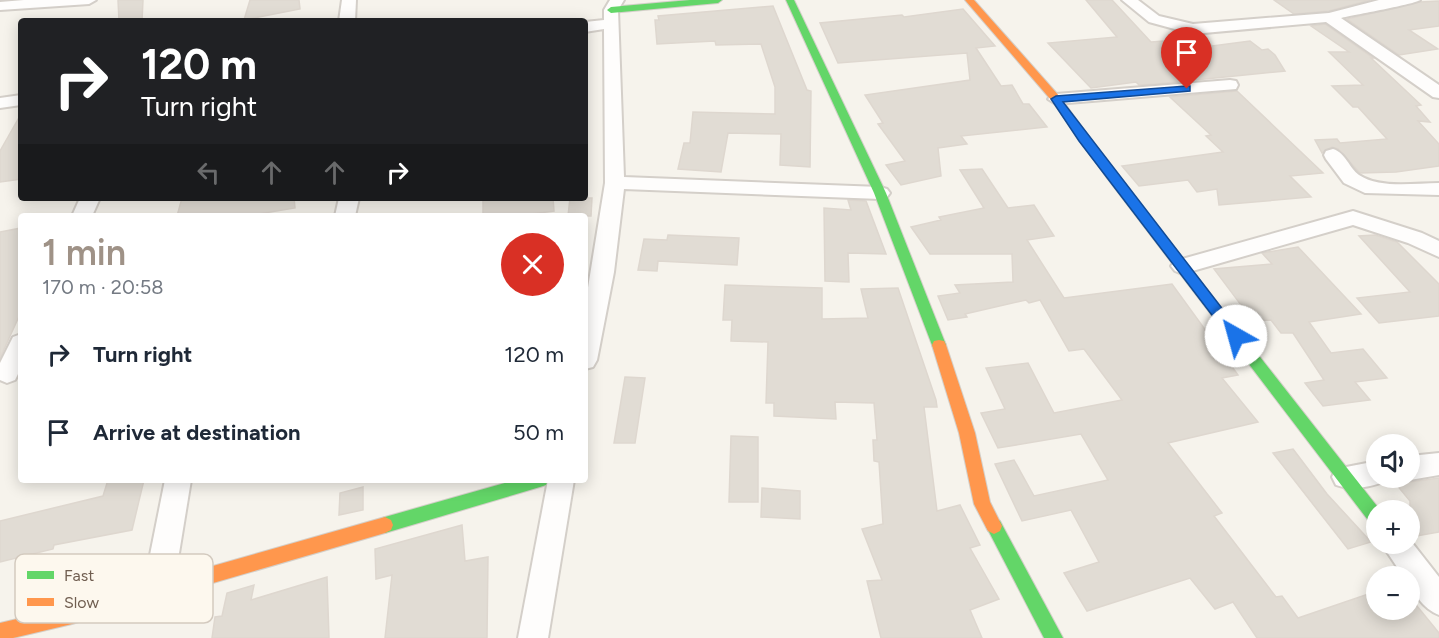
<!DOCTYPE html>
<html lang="en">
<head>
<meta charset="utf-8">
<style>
	:root { --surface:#fff; --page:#f2f2f3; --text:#1f2937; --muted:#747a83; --accent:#9f9287 }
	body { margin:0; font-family:Figtree,sans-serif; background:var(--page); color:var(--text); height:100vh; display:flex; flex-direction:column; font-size:22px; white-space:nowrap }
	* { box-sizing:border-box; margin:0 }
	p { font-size:20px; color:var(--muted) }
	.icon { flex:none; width:33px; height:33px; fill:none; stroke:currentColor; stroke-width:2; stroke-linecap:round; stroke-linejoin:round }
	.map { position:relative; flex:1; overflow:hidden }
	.panel { position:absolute; left:18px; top:213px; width:570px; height:270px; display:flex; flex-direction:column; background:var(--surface); border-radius:6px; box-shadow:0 3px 15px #0003 }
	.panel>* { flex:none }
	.hud { position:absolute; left:18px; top:18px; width:570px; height:183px; border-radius:6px; box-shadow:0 3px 15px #0003; background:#202124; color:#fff; overflow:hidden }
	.controls { position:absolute; left:1366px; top:434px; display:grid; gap:12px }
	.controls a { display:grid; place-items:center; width:54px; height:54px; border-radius:50%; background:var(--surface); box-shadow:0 3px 15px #0003; font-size:30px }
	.pin { position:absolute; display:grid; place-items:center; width:51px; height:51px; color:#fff; margin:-62px -26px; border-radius:50% 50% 50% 0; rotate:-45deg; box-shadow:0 0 6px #0007 }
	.pin .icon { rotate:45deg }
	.me { position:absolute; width:66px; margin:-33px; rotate:322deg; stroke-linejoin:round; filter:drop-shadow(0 0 4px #0008) }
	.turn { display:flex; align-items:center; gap:21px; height:126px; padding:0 24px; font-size:27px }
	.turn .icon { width:78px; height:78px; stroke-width:2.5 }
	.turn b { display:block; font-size:42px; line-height:51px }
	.lanes { display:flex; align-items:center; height:57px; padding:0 24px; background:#0003; justify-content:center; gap:30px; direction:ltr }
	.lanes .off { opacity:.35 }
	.round { display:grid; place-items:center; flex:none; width:63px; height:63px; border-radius:32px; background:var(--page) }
	.head { display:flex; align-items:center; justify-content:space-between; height:102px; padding:0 24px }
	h1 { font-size:36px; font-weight:600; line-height:45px; color:var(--accent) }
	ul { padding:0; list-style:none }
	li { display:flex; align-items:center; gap:18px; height:78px; padding:0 24px }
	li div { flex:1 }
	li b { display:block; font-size:22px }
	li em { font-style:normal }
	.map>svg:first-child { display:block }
	.building { fill:#e1dcd4; stroke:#ded7cf; stroke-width:1.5 }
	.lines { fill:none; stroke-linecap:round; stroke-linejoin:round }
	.street-casing { stroke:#d4cfc9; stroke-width:4 }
	.fast-casing { stroke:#d4cfc9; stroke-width:2 }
	.slow-casing { stroke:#d4cfc9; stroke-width:2 }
	.street { fill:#fefdfc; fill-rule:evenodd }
	.fast { fill:#63d668; fill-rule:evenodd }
	.slow { fill:#ff974d; fill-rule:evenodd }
	.route { fill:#1a73e8; stroke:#114b97; stroke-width:1.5 }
	.key { fill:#fdf8ee; stroke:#d3cabf; stroke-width:1.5 }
	.key-label { font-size:16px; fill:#705e50 }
</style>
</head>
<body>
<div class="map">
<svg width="1439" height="638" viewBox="0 0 1439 638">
	<rect width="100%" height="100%" fill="#f6f3ec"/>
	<g class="building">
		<path d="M118,0H143L142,21H119Z"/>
		<path d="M250,0H299L300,9L244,20Z"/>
		<path d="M1086,0H1112L1151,42L1203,38L1212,46L1250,41L1262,50L1268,49L1275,55L1285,71L1156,84L1139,85L1136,82L1091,88L1048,43L1117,37Z"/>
		<path d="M1274,0H1370L1329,11L1294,14Z"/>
		<path d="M1439,1V26L1409,30L1438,49L1399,55L1347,19L1420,2Z"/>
		<path d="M773,6L807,90L811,91L810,167L780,165L781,134L728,133L721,172L678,169L684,143H690L693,112L775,114V87L761,44L716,45L715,41L657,44L655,20H659L658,16Z"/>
		<path d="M963,9L995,46L976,48L1001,86L1012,85L1023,104H1029L1047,127L961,136L967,144L938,148L941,176L901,185L886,165L905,161L878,124L883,123L865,95L970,80L967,53L838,63L820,23L902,15L904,17Z"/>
		<path d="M1325,24L1373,58H1371L1421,105L1416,106L1430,122L1418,121L1439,144V166L1396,172L1360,173L1338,149L1332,147L1322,153L1315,140L1337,139L1340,143L1387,139L1358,107H1353L1332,86L1363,85L1329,52H1349L1311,26Z"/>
		<path d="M1237,91L1323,173L1290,176L1311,197L1219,205L1217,189L1197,192L1188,180L1139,186L1122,166L1223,152L1206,136L1211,135L1170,97Z"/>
		<path d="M21,114V179L0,182V151Z"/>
		<path d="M982,169L1008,208L1034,205L1054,236L1027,240L1064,298L1172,284L1238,375L1222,378L1258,422L1168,443L1222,513L1214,516L1276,597L1282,596L1298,618L1377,591V609H1410L1412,600L1439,633V638H1257L1233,602L1215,609L1190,578L1087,611L1064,573L1099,562L1071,510L1022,521L995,464L1014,460L1034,496L1108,480L1081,434L998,448L981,413L1005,409L986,368L1028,363L1054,413L1122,400L1084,349L1069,351L1040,300L1029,303L1026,300L965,314L967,317L948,320L938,296L960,293L955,285L1013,282L1012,254H930L911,227L941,220L939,217L984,208L960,170Z"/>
		<path d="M182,198H294L295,208L247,216H177Z"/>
		<path d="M483,198H553L554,211L516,216H483Z"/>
		<path d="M570,198H592L591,216H568Z"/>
		<path d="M848,200L866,201L886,254L848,253L849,282L825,281L824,208L851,210Z"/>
		<path d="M21,228V312L0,358V232Z"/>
		<path d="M668,235L739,238L737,265L658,261L657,271L638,270L644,239L667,240Z"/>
		<path d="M1375,235L1397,242L1439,284V316L1379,323L1357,298L1410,292L1359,236Z"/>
		<path d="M1298,247L1361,314L1309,322L1331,353L1363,349L1387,378L1355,382L1370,400L1323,406L1305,383L1324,380L1293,333H1281L1271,320L1253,321L1214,269L1272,264L1262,253Z"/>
		<path d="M725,285L822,288V319L868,318L861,289L898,288L936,400L937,407H924L937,511L960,505L980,545L970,548L999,599L970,610L982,638H881L867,581L882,580L862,529L883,524L879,462L874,461L873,440H877L874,403L835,402L836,419L774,416V403H766L768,342L731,341L732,320H723Z"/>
		<path d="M625,377L645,378L635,443H614Z"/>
		<path d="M731,436L758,437V502H729Z"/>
		<path d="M1293,449L1327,494L1371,542L1348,549L1273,453Z"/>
		<path d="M1439,478V532L1410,537V501L1396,484Z"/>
		<path d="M108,480H144L132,530L54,545L53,549L0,562V521L103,496Z"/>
		<path d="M363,487V510L339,515L340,493Z"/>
		<path d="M762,488L800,491V519L761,517Z"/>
		<path d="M462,525L465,561L488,557L487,638H385L392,575L376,579L375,549Z"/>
		<path d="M327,577L329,638H212L215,617L222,616L227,593L254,585L251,600Z"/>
	</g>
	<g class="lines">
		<defs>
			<g id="street">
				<path d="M24,0H96L89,4L0,10V2Z"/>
				<path d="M342,0H356L355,21H339Z"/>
				<path d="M610,0H624L618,10L624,177L880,187L887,189L890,193L887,197L880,199L624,189L614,272L597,360L593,367L585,369V306L605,183L604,29L585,32V22L604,20V10Z"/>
				<path d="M1122,0H1138L1159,16L1193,24L1329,13L1379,0H1420C1416,4 1353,15 1341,18L1439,85V98L1433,97L1326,22L1193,34L1149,22Z"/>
				<path d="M1230,80L1236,81L1238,85L1236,89L1056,104L1048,99L1056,94Z"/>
				<path d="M21,95V105L0,108V98Z"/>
				<path d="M1333,149C1346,153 1349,168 1359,175C1380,189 1415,183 1439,183V195L1365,193L1344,183L1326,159L1324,155L1326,151Z"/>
				<path d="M80,198H100L92,216H72Z"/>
				<path d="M339,198H359L355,216H335Z"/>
				<path d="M1353,211L1422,233L1439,241V257L1408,243L1353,225L1182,274L1175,271L1171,266L1175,261Z"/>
				<path d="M21,334V368L15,380L7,383L0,380V363L13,337Z"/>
				<path d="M1439,453V475L1410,480L1403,477H1410V456Z"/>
				<path d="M1377,461V477H1388L1386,481C1371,487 1351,491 1336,485L1332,477L1336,469Z"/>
				<path d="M165,480H191L173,590L168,600L158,604L148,600L143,590Z"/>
				<path d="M548,480H574L548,638H518Z"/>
				<path d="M1410,540L1439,577V615C1424,609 1410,592 1410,576H1403L1381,543H1410Z"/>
			</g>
			<g id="fast">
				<path d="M690,0H722L718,3L611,13L607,10L611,7Z"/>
				<path d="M786,0H794L886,193L946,345L944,349H934L932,345L874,193Z"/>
				<path d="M1111,171L1115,172L1380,510H1377V527L1371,524L1107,178V172Z"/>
				<path d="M515,480H548L546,485L540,487L385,533L379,530L377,525L379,520L385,517Z"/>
				<path d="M994,518L1000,521L1063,638H1044L986,526L988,521Z"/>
			</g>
			<g id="slow">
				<path d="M965,0H974L1060,97L1115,172V178H1107L1052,101Z"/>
				<path d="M939,340L944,341L946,345L975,433L990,502L1002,526L1000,531L994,534L988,531L974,504L959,433L932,345L934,341Z"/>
				<path d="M385,517L391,520L393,525L391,530L385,533L72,624L13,638H0V623L72,606Z"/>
			</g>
		</defs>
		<use href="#street" class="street-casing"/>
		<use href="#fast" class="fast-casing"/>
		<use href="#slow" class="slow-casing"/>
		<use href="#street" class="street"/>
		<use href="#fast" class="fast"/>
		<use href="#slow" class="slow"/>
	</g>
	<path class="route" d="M1187,86H1190V91L1063,102L1241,333V340H1231L1079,141L1051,99L1056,96Z"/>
	<rect x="15" y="554" width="198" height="69" rx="9" class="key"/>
	<rect x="27" y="571" width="27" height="8" fill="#63d668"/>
	<rect x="27" y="598" width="27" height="8" fill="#ff974d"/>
	<g class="key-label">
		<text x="64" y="581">Fast</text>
		<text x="64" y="608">Slow</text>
	</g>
</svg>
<div class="controls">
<a><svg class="icon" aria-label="sound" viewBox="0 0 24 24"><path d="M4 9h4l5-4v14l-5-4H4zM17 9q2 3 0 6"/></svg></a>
<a>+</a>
<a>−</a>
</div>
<div class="pin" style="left:1187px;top:89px;background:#d93025"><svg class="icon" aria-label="arrive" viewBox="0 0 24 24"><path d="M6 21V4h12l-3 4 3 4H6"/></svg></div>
<svg class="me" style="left:1236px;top:336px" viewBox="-20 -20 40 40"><circle r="19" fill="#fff"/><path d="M0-13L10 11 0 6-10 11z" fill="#1a73e8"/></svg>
<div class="hud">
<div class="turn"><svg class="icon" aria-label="right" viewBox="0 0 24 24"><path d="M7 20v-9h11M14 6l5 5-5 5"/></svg><div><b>120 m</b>Turn right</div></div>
<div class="lanes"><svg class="icon off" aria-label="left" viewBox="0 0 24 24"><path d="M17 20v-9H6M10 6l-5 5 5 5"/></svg><svg class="icon off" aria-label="ahead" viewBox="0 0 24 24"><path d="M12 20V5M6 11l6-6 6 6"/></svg><svg class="icon off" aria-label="ahead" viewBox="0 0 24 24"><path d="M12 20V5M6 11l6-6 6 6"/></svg><svg class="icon" aria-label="right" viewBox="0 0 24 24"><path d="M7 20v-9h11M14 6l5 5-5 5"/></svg></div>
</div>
<section class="panel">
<div class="head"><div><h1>1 min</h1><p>170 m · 20:58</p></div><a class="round" style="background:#d93025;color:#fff"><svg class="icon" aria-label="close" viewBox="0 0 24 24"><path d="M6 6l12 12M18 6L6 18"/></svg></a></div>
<ul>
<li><svg class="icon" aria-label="right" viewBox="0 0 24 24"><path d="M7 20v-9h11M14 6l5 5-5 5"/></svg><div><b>Turn right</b></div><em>120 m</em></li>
<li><svg class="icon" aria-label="arrive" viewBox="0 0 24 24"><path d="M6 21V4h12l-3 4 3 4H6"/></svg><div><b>Arrive at destination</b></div><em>50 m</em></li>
</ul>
</section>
</div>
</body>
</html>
